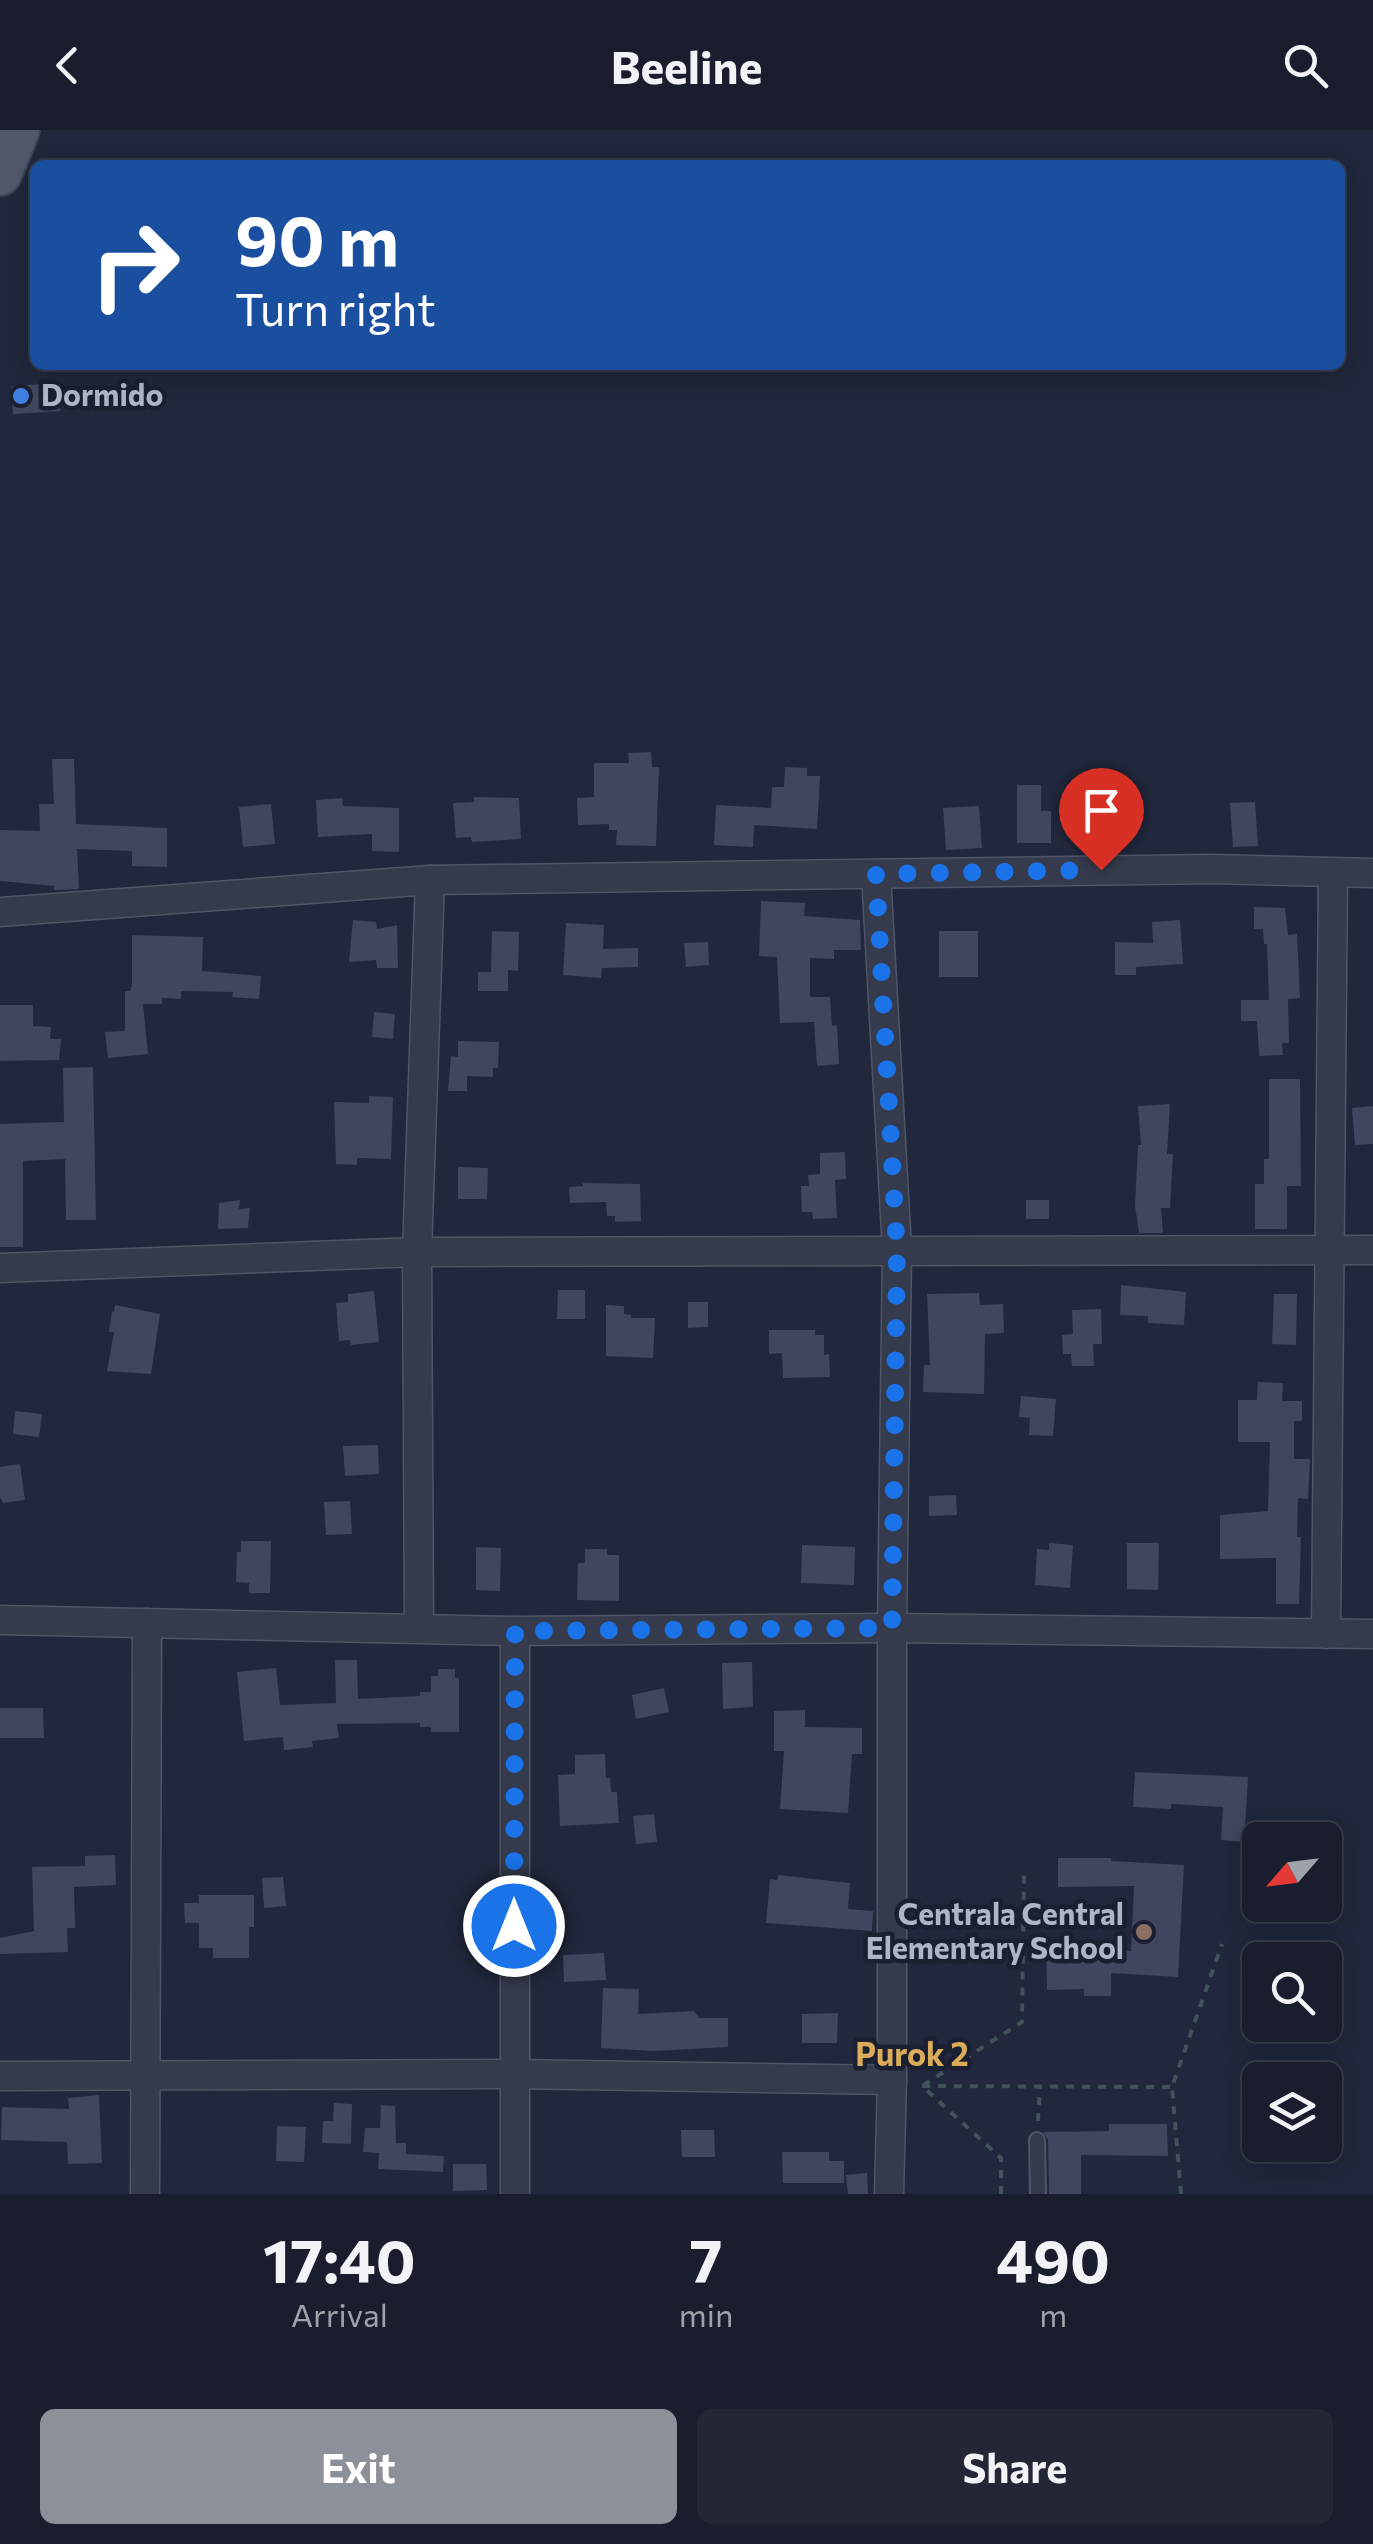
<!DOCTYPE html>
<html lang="en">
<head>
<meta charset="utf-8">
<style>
	:root { --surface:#191d2d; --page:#222635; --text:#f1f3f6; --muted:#9fa2aa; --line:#373b49; --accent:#8c9099 }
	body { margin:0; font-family:Commissioner,sans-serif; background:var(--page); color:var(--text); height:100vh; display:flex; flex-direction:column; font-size:38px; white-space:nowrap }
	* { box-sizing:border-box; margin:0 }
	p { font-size:32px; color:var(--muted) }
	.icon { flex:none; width:55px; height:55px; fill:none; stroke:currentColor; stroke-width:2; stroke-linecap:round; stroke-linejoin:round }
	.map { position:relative; height:2064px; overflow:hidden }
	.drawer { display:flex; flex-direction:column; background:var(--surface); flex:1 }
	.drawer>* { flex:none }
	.top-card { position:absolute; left:30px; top:30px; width:1315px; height:210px; border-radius:15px; box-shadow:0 5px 25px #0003,0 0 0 2px var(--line); background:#1a4fa0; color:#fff; overflow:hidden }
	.needle { width:65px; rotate:242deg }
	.fabs { position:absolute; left:1242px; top:1692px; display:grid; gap:20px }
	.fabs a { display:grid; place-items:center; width:100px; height:100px; border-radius:15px; background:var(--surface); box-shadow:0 5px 25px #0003,0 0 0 2px var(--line); font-size:50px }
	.pin { position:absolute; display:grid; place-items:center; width:85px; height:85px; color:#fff; margin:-102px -42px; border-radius:50% 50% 50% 0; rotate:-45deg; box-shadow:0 0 10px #0007 }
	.pin .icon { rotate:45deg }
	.me { position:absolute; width:110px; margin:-55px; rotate:0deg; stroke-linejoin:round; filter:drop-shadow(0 0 8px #0008) }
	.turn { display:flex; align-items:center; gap:35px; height:210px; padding:0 40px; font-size:45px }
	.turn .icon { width:130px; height:130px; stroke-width:2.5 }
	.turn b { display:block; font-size:70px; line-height:85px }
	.eta { display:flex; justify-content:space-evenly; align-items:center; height:170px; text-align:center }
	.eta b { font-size:60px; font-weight:700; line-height:70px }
	.button { display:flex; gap:20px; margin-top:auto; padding:20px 40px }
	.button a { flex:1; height:115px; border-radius:15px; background:var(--accent); color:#fff; font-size:40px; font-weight:700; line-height:115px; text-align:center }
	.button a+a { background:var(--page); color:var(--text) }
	header { display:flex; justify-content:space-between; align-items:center; height:130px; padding:0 40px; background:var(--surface); font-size:45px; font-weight:700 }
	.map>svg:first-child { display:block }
	.building { fill:#3f465e }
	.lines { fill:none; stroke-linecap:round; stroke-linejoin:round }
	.lane-casing { stroke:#505467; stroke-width:18 }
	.street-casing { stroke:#505467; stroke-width:31 }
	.primary-casing { stroke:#3e4355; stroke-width:46 }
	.path { stroke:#41525a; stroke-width:4; stroke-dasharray:8 8; stroke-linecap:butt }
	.lane { stroke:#353a4c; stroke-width:14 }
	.street { stroke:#353a4c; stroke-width:28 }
	.primary { stroke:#52586c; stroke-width:42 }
	.route { stroke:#1a73e8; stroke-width:18; stroke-dasharray:0 32.4 }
	.shop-dot { fill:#3f7fe0; stroke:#1a1f31; stroke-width:4 }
	.education-dot { fill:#8d6e63; stroke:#1a1f31; stroke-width:4 }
	.labels { text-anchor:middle; stroke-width:9; stroke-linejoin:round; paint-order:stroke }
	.poi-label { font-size:30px; font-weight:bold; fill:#b0b4c8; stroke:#1a1f31; text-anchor:start }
	.neighbourhood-label { font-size:32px; font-weight:bold; fill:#daab58; stroke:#1a1f31 }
</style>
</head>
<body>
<header><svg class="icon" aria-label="back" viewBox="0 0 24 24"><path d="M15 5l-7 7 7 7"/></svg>Beeline<svg class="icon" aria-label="search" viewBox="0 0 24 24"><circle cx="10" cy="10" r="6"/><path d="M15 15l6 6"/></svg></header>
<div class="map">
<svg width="1373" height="2064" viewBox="0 0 1373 2064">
	<rect width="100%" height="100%" fill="#21273c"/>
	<g class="building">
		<path d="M60,253V258L78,257L79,275L60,276V281L13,284L11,256Z"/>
		<path d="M651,622L652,637H659L656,716L616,715L617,700H609V694L578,695L577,668L594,667V633H629L628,623Z"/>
		<path d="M52,629H74L76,694L167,698V737L132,736V721L77,719L79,759L54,760V756L0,751V700L40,701L39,674H54Z"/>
		<path d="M785,637L807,638V646H820L817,699L754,695L753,717L714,715L716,675L771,678L772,657H784Z"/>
		<path d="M1017,655H1041V681H1051V713H1017Z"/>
		<path d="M474,667L519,668L521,709L472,712L471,707L456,708L453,673L474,672Z"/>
		<path d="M342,668L343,676L399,678V722L372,721V704L318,707L316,670Z"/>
		<path d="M1255,672L1258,716L1233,717L1230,673Z"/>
		<path d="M271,674L275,714L243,717L239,677Z"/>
		<path d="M979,676L982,718L946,720L943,678Z"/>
		<path d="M761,771L805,773L804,786L860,790L861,820H834V829L810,828V867H830L832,896L837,895L839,934L817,936L814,892L780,893L777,827L759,826Z"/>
		<path d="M1254,777L1285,778L1288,805L1297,804L1300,868L1288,869L1289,913H1282L1283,925L1259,926L1257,891H1241V870H1269L1267,814H1264L1263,799H1254Z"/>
		<path d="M353,790L376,792L377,799L397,795L398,838H377L376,830L349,832Z"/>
		<path d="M1180,790L1183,834L1136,837V845H1115V812L1153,813L1152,792Z"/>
		<path d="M566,793L604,795L603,819L638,818V837L602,838L601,848L563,845Z"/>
		<path d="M492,801L519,802L518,841L508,840V861H478V842H491Z"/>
		<rect x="939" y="801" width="39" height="46"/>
		<path d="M132,805L203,807L202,841L261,846L259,869L232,867L233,862L181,861V869L162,868V874H143L148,924L108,928L105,902L125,901V861H130L132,855Z"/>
		<path d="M708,812L709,835L686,837L684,813Z"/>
		<path d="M0,875H33V896L51,897L50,909H61L59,930L0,931Z"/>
		<path d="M374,882L395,884L393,909L372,907Z"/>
		<path d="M458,911L499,912L498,938H493V947L467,946V961H448L451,926L458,927Z"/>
		<path d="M93,937L96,1090H66L65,1029L23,1031V1117H0V994L64,992L63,938Z"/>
		<path d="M1269,949H1300L1301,1056H1287V1099H1255V1054H1264V1029H1269Z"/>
		<path d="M369,966L393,967L391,1029L357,1028V1035L336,1034L334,972L369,973Z"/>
		<path d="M1170,974L1167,1024H1173L1170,1078H1161L1163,1103H1139L1135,1076L1138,1015H1141L1138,976Z"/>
		<path d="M1373,976V1014L1355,1015L1352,978Z"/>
		<path d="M845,1022L846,1049L835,1050L837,1088L813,1089L812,1082H802L801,1056H809L808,1045L820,1044V1023Z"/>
		<path d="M458,1037L488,1038L487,1069H458Z"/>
		<path d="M583,1053L640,1054L641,1091L615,1092V1086H607L606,1072L570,1073L569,1057L583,1056Z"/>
		<path d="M240,1070L239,1079L250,1078L248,1098L218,1099L219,1073Z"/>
		<rect x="1026" y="1070" width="23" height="19"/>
		<path d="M1121,1155L1186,1162L1184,1195L1148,1193V1186L1120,1185Z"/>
		<path d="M558,1160H585V1189H557Z"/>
		<path d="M374,1161L379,1212L351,1215L350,1210L339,1211L336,1173L348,1172V1164Z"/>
		<path d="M979,1163L980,1175L1003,1174L1004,1203L985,1204L984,1264L923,1262L924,1235H930L927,1164Z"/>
		<path d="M1274,1164H1297L1296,1215L1272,1214Z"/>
		<path d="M688,1172H708V1197L688,1198Z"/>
		<path d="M115,1175L160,1184L151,1244L107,1241L114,1202H109L112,1181L114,1182Z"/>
		<path d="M606,1175L624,1176V1184L631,1185V1188H655L653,1228L606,1226Z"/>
		<path d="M1101,1179L1102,1214H1093L1094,1236H1072L1071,1224H1063L1062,1205L1073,1204L1072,1180Z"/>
		<path d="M769,1200H815V1205H824V1225L829,1224L830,1247L783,1248L782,1223L769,1224Z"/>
		<path d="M1258,1252L1283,1253L1282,1271H1302V1291H1294V1329H1310L1308,1369L1298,1368L1297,1407H1301L1299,1474H1276V1428L1220,1429V1385L1268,1381L1270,1312H1238V1270H1257Z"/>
		<path d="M1021,1266L1056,1269L1053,1306L1029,1305L1030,1288L1019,1287Z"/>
		<path d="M15,1281L42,1284L39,1307L13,1304Z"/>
		<path d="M378,1315L379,1344L345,1346L343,1316Z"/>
		<path d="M20,1334L25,1370L3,1373L0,1367V1337Z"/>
		<path d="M956,1365L957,1385L929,1386V1366Z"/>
		<path d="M350,1371L352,1404L326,1405L324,1372Z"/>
		<path d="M241,1411H271L270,1463H249V1453L236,1452L237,1422H241Z"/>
		<path d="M1049,1413L1073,1415L1070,1458L1035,1455L1037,1419L1049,1420Z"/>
		<path d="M1127,1413H1159L1158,1460L1127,1459Z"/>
		<path d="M802,1415L855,1417L854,1455L801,1453Z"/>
		<path d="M476,1417L501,1418L500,1461L476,1460Z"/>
		<path d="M585,1419H607V1425H619V1471L577,1470L578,1433H585Z"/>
		<path d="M335,1530H357L358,1569L420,1566V1562H431V1546H438V1539H455V1548H459V1602H431V1597H420V1593L337,1594L339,1608L312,1611L313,1617L284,1620L283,1607L244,1611L237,1542L276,1538L280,1575L336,1573Z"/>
		<path d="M752,1532L753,1577L723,1579L722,1533Z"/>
		<path d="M664,1558L669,1582L636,1589L632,1565Z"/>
		<path d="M0,1578H43L44,1608H0Z"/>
		<path d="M805,1580V1597L862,1598V1624H852L848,1683L780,1679L784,1621H774V1581Z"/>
		<path d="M605,1624L606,1648H610L611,1662H617L619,1693L560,1696L558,1645L575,1644V1625Z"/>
		<path d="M1135,1642L1248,1647L1244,1712L1221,1710L1223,1677L1171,1674V1679L1133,1677Z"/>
		<path d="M654,1684L657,1712L636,1714L633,1686Z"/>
		<path d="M115,1725L116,1755L74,1757L75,1798H67L68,1822L0,1824V1808L34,1801L32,1737L85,1736V1726Z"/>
		<path d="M1058,1728H1111V1731L1184,1735L1178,1847L1111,1843V1866H1084V1859L1047,1860L1046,1813L1085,1812L1086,1822L1131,1821L1134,1756L1058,1757Z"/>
		<path d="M778,1745L850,1753L848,1779L873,1781L872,1801L766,1793L770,1749L778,1750Z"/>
		<path d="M283,1747L286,1776L264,1778L262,1748Z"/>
		<path d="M199,1765H254V1797H249V1828H213V1818H199V1793H185L184,1773H199Z"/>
		<path d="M532,1800L555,1803L550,1835L532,1833Z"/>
		<path d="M604,1823L606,1850L564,1852L563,1825Z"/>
		<path d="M603,1858L639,1859L638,1884L694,1881L699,1888H728V1917L654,1921L601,1918Z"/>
		<path d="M838,1883L837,1913H802V1884Z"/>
		<path d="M99,1965L102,2033L68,2034L67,2012L1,2010L2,1977L69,1979L68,1968Z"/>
		<path d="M334,1973L352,1974L351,2014L322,2013L323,1991H333Z"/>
		<path d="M381,1975L395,1976L396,2013H406V2024L444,2026L443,2042L378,2039L379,2023L363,2022L365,1998H380Z"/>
		<path d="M1109,1994H1167L1168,2026L1081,2025V2064H1049L1048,2010L1043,2002L1109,2001Z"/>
		<path d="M277,1996L306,1997L304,2032L276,2031Z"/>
		<path d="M681,2000H714L715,2027H682Z"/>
		<path d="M782,2022H829V2031H844V2053H783Z"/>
		<path d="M453,2034H486L487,2060L453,2061Z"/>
		<path d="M867,2043L868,2064H848L846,2045Z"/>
	</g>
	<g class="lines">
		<defs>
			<path id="lane" d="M1037,2010L1038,2064"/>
			<g id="street">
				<path d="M876,744L897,1120L892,1498V1950L889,2064"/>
				<path d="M0,782L430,750L1213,739L1373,743"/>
				<path d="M0,1138L417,1122L1373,1120"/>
				<path d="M0,1490L515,1501L892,1498L1373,1504"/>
				<path d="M419,1498L417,1122L430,750"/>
				<path d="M515,1501V2064"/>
				<path d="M1326,1504L1333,743"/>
				<path d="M0,1946L514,1944L892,1950"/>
				<path d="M145,2064L147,1493"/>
			</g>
			<path id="primary" d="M0,44L18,0"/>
		</defs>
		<use href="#lane" class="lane-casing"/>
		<use href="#street" class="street-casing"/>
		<use href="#primary" class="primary-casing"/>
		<g class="path">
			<path d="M922,1956L1172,1957"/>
			<path d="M1038,1991L1040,1956"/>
			<path d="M1001,2064V2028L922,1956L1022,1892L1024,1738"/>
			<path d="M1181,2064L1172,1957L1222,1814"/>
		</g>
		<use href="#lane" class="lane"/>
		<use href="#street" class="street"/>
		<use href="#primary" class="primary"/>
	</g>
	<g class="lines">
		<path class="route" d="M514,1796L515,1501L892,1498L897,1120L876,744L1101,740"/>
	</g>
	<circle class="shop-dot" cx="21" cy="266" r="10"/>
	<circle class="education-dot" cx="1144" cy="1802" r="10"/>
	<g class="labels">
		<g class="poi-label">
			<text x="41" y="276">Dormido</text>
			<text x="1124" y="1795" text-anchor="end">Centrala Central<tspan x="1124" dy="34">Elementary School</tspan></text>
		</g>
		<g class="neighbourhood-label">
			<text x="912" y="1936">Purok 2</text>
		</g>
	</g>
</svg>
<div class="fabs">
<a><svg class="needle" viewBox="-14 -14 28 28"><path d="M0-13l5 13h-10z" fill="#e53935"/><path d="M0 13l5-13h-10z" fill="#9fa2aa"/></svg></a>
<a><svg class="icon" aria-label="search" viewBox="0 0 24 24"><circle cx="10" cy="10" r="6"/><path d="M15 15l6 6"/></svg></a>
<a><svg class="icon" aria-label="layers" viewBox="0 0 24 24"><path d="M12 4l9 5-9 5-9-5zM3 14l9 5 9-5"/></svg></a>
</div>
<div class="pin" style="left:1101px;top:740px;background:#d93025"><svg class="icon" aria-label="arrive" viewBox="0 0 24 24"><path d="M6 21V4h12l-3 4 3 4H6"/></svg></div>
<svg class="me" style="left:514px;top:1796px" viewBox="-20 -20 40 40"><circle r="17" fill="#1a73e8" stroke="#fff" stroke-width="3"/><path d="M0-11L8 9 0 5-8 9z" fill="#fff"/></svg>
<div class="top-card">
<div class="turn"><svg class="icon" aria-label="right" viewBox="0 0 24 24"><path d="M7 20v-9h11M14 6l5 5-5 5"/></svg><div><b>90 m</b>Turn right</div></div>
</div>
</div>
<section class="drawer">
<div class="eta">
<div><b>17:40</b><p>Arrival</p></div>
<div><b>7</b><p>min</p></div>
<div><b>490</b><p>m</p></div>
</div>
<div class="button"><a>Exit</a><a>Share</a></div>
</section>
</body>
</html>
